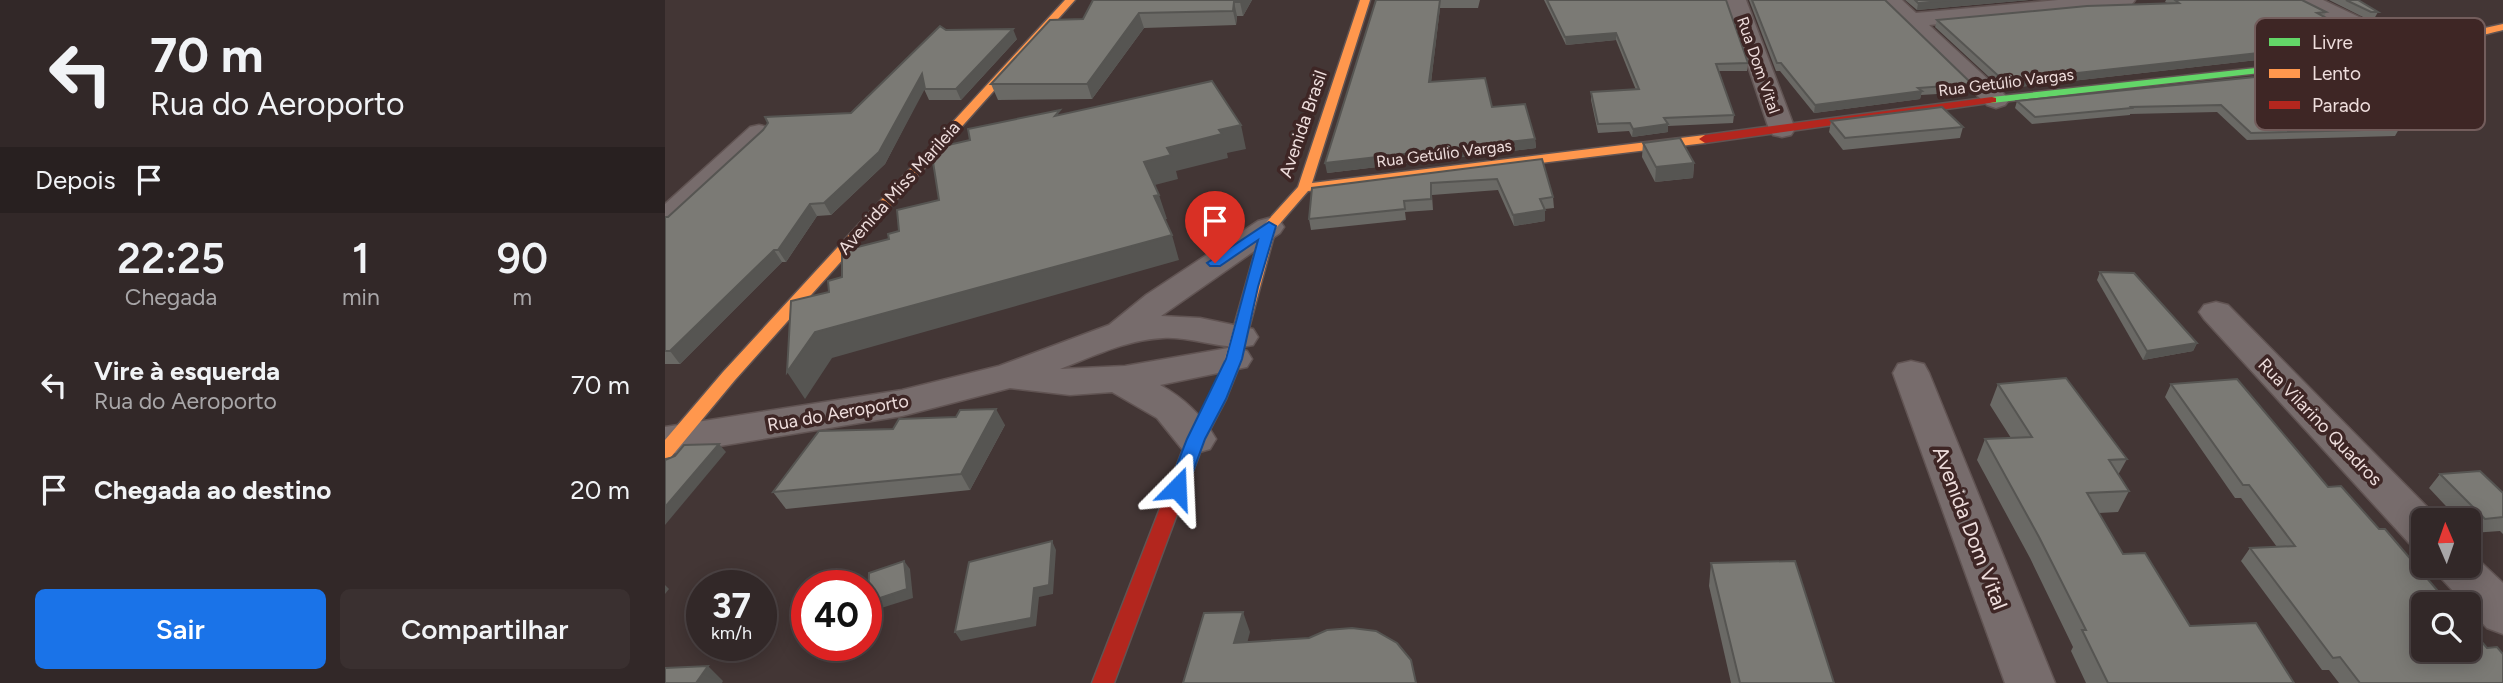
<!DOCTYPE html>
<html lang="pt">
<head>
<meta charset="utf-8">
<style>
	:root { --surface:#322828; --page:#3a3030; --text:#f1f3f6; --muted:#a8a6a8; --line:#4d4445; --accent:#1a73e8 }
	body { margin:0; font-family:Figtree,sans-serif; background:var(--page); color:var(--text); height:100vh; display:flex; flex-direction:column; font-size:26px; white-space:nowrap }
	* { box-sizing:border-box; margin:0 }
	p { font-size:23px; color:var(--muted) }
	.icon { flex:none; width:38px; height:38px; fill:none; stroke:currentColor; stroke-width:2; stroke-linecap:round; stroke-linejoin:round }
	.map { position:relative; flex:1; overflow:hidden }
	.sheet { display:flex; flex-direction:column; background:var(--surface); width:665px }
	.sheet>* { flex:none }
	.top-card { background:#322828; color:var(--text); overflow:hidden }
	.needle { width:46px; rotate:358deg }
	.tools { position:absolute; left:1746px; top:508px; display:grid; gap:14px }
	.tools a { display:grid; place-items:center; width:70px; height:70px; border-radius:10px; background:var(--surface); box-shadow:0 4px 18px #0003,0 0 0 2px var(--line); font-size:35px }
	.speed { position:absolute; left:21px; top:570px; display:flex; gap:14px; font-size:35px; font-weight:700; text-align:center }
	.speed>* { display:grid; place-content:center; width:91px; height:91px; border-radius:50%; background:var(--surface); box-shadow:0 4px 18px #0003,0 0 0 2px var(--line); line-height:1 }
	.speed small { font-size:18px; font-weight:400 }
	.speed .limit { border:10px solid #d22; background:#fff; color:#111 }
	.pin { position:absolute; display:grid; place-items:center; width:60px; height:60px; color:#fff; margin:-72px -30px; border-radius:50% 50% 50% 0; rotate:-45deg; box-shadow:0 0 7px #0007 }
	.pin .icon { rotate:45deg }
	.me { position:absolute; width:77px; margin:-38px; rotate:21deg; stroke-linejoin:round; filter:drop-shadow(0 0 5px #0008) }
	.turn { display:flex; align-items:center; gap:24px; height:147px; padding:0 35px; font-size:32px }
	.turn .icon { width:91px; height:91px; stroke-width:2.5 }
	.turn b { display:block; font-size:49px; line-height:60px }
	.then { display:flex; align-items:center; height:66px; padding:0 35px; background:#0003; gap:14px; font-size:26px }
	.eta { display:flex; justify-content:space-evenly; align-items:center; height:119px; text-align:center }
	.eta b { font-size:42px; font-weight:600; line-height:49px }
	.button { display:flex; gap:14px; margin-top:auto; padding:14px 35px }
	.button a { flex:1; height:80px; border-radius:10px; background:var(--accent); color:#fff; font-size:28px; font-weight:600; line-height:80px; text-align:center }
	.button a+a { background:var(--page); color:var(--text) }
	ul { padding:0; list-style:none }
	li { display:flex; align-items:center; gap:21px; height:105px; padding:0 35px }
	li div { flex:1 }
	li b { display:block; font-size:26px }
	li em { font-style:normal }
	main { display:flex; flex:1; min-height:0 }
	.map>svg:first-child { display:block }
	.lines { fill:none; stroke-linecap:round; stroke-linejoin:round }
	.street-casing { stroke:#615453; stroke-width:3 }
	.fast-casing { stroke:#615453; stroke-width:3 }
	.slow-casing { stroke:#615453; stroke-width:3 }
	.jam-casing { stroke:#615453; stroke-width:3 }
	.street { fill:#776c6c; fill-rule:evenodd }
	.fast { fill:#63d668; fill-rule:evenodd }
	.slow { fill:#ff974d; fill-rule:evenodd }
	.jam { fill:#b3261e; fill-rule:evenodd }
	.wall { fill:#6a6965 }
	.shaded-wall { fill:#565552 }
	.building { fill:#7b7a75; stroke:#565552; stroke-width:2 }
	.route { fill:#1a73e8; stroke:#114b97; stroke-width:2 }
	.labels { text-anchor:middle; stroke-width:7; stroke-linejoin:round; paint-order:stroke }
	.far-street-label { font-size:16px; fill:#efdedd; stroke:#3e2625 }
	.street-label { font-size:18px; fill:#efdedd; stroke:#3e2625 }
	.near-street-label { font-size:21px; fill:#efdedd; stroke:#3e2625 }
	.key { fill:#3e2625; stroke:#735d5c; stroke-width:2 }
	.key-label { font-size:19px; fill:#efdedd }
</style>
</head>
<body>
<main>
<section class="sheet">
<div class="top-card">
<div class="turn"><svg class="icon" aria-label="left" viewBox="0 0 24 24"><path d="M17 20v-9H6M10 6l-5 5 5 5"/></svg><div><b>70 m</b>Rua do Aeroporto</div></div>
<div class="then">Depois<svg class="icon" aria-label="arrive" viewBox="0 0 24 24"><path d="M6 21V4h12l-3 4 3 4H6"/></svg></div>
</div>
<div class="eta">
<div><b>22:25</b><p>Chegada</p></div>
<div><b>1</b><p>min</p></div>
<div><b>90</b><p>m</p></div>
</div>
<ul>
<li><svg class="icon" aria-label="left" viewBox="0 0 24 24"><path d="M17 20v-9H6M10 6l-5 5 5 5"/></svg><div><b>Vire à esquerda</b><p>Rua do Aeroporto</p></div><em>70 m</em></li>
<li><svg class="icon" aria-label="arrive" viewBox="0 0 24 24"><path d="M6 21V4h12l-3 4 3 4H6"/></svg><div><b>Chegada ao destino</b></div><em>20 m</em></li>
</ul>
<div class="button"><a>Sair</a><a>Compartilhar</a></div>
</section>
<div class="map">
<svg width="1838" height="683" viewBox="0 0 1838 683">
	<rect width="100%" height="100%" fill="#433635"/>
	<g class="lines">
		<defs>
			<g id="street">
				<path d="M1061,0H1081L1130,129L1126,135L1117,137L1108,135L1104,129Z"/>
				<path d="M1215,0H1237L1251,13L1393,0H1470L1467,4L1460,6L1264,25L1340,95L1344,100L1340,105L1331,108L1322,105Z"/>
				<path d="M1631,0H1658L1694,17L1741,47L1745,52L1741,57H1725L1678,27L1634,4Z"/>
				<path d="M94,125L103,127L107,133L103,139L11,226L0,229V204L85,127Z"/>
				<path d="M604,218L615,221L619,227L615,233L496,316L535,318L588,329L593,337L588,345C560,352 528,336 498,338C461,340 429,356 395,369L460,366L569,347L582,351L587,359L582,367L495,385C519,398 537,415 551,439L545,449L531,453L517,449L492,418L447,392L405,395L345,388L237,416L0,455V427L237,390L334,366L444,325L481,295L593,221Z"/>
				<path d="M1551,302L1563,305L1774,519L1759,520V548L1744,543L1539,319L1534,312L1539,305Z"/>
				<path d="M1246,361L1259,364L1264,373L1390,683H1340L1228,373L1233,364Z"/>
				<path d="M1804,551L1838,583V634L1822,628L1804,609V604H1800L1776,578L1770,565H1804Z"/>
			</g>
			<path id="fast" d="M1609,66L1614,69L1613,71L1327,103L1321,100L1327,97Z"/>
			<g id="slow">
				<path d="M400,0H410L70,380L6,457L0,458V440L58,372Z"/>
				<path d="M695,0H705L647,183L1040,135L1046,139L1040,143L643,191L611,228L573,369L565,374L559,373L557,369L597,227L633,187Z"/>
				<path d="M1838,24V30C1807,38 1621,81 1604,69L1609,66L1725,49Z"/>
			</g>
			<g id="jam">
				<path d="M1327,97L1331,98V102L1040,143L1034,139L1040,135Z"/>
				<path d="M565,364L573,369L561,399L540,439L449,683H427L522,439L545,399L557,369Z"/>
			</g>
		</defs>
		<use href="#street" class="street-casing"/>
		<use href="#fast" class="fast-casing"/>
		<use href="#slow" class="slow-casing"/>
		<use href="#jam" class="jam-casing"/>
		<use href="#street" class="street"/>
		<use href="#fast" class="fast"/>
		<use href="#slow" class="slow"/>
		<use href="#jam" class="jam"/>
	</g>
	<g class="wall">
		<path d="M428,0H587L578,16H572L571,25L479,28L427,99L333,100L326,84L418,19Z"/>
		<path d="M711,0H815L813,8H775L766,82L827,107L870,139L871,148L662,173Z"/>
		<path d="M879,0H1061L1083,63L1082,71H1054L1069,115L1068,123L1003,126V132L967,137L964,131L933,133L926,100V92L971,90L951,40L901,45Z"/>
		<path d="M1084,0H1220L1307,84L1305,92L1256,95L1255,99L1149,113L1115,71H1111Z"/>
		<path d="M1240,0H1364L1252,10Z"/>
		<path d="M1501,0H1637L1661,12L1659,17L1694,36L1691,41L1694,42L1690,49L1337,89L1270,27L1272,20L1502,3L1500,2Z"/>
		<path d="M1664,0H1693L1713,12L1709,19H1702Z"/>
		<path d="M281,30L352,39L296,100H264L259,89L220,164L166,215L152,216L121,262H117L15,364H0V217H3L186,113Z"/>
		<path d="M1779,95L1775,103L1700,106L1734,129L1730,136L1582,140L1552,112L1465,114V115L1367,124L1350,108L1352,101Z"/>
		<path d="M1166,121L1298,127L1295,138L1178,150L1164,132Z"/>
		<path d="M978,143L1029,163L1028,178L990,182L977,157Z"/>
		<path d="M877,159L888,197L889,208L880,209V221L849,226L833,190L767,195L768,210L740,212L741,220L646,230L644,219L647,188Z"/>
		<path d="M1435,272L1532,343L1528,351L1478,360L1432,280Z"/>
		<path d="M1333,384L1462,459L1453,475L1464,491L1453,512L1434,513L1458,554L1525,626L1629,683H1421L1406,651L1408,647L1365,558L1312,460L1320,439L1346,438L1325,405Z"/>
		<path d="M1506,384L1663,487L1838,683H1674L1664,670H1657L1576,561L1585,548L1612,547L1576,498H1570L1500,397Z"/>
		<path d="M340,425L305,490L121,509L108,492L228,429Z"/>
		<path d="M1775,474L1838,493V534L1835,531L1807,533L1804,531V520H1794L1764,488Z"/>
		<path d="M1046,563L1169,683H1066L1044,586Z"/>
	</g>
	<g class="shaded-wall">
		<path d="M576,0H587L578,16L575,2Z"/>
		<path d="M775,0V8L765,91L764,82Z"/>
		<path d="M1288,0H1364L1252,10L1253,3Z"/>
		<path d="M569,2L572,16L571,25L568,11Z"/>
		<path d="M474,13L479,28L427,99L422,84Z"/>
		<path d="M348,29L352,39L296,100L291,89Z"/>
		<path d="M951,33V40L901,45L900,37Z"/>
		<path d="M1694,42L1690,49L1337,89L1339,81Z"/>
		<path d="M257,74L262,85L220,164L166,215L159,203Z"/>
		<path d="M1257,91L1255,99L1149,113L1150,105Z"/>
		<path d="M1003,124V132L967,137L968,129Z"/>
		<path d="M576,125L581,149L562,153L563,158L511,171L513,179L486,186L479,162L502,148L554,130Z"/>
		<path d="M870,139L871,148L662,173L660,163Z"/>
		<path d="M1029,163L1028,178L990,182L991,167Z"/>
		<path d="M494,195L502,219L497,220L489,196Z"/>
		<path d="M145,204L152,216L121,262L113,250Z"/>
		<path d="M880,210V221L849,226L848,215Z"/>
		<path d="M507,235L514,260L167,358L140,399L122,372L150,332Z"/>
		<path d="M109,250L117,262L15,364L5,351Z"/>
		<path d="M1532,343L1528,351L1478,360L1482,351Z"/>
		<path d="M331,409L340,425L305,490L296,474Z"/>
		<path d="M54,444L61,452L0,525V507Z"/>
		<path d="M387,541L391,550L388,594L374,597L371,626L296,641L290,632Z"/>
		<path d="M239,561L245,569L248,598L210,610L203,602Z"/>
		<path d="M0,585L4,589L0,594Z"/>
		<path d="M578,612L585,632L577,663L569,643Z"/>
		<path d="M43,666L58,681L57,683H31Z"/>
	</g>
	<g class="building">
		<path d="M428,0H576L575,2H569L568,11L474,13L422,84H326L385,20L418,19Z"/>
		<path d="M711,0H775L764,82L820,78L827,107L860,104L870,139L660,163Z"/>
		<path d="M882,0H1061L1083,63L1051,64L1069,115L999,118L1003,124L968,129L965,123L933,124L926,92L974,89L951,33L900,37Z"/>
		<path d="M1087,0H1220L1307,84L1253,88L1257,91L1150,105L1116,63H1112Z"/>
		<path d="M1250,0H1288L1253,3Z"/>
		<path d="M1510,0H1637L1661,12L1652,13L1694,36H1685L1694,42L1339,81L1272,20L1422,6L1514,3Z"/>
		<path d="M1681,0H1693L1713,12H1706Z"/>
		<path d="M275,26L281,30L348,29L291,89H260L257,74L214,152L159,203L145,204L113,250H109L5,351H0V217H3L98,130L103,123L100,117L186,113Z"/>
		<path d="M1720,59L1779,95L1690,99L1734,129L1586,133L1556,105L1466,107L1467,108L1370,117L1352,101L1590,77Z"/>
		<path d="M547,81L576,125L554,130L557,134L502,148L506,155L479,162L494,195L489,196L507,235L150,332L122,372L126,301L164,292L163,281L177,277V251L224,239L223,234L234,231L232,210L274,200L266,149L305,140L303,129L395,110L390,116Z"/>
		<path d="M1277,107L1298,127L1180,138L1166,121Z"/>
		<path d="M1015,138L1029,163L991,167L978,143Z"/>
		<path d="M877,159L888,197L875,199L880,210L848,215L832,179L766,183V199L739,201L740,209L644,219L647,188Z"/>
		<path d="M1435,272L1469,273L1532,343L1482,351Z"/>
		<path d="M1401,378L1462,459L1444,460L1464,491L1422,493L1458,554L1480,553L1525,626L1591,623L1629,683H1443L1417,630H1421L1374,537L1320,439L1367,437L1333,384Z"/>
		<path d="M1572,379L1663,487L1676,486L1714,529H1720L1784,604H1759V649H1804V627L1822,648L1832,647L1838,654V683H1695L1675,657L1668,658L1585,548L1630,546L1584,485H1578L1506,384Z"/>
		<path d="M331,409L296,474L108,492L154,431L228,429L234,419L291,417L295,410Z"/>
		<path d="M54,444L0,507V460L10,456L19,445Z"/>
		<path d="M1815,471L1838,493V517L1820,519L1775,474Z"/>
		<path d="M387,541L384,585L369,588L366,618L290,632L304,562Z"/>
		<path d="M239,561L242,589L203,602L204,573Z"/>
		<path d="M1130,561L1169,683H1075L1046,563Z"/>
		<path d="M578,612L569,643L644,638L662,630L687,628L711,631L732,643L746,660L751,683H518L539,613Z"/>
		<path d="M43,666L31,683H0V668Z"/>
	</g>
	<path class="route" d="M604,222L611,226L593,287L577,359L561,399L540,439L522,488L519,493H506L503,488L522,439L561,359L593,240L555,266H545L542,263Z"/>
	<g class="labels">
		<g class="far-street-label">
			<text transform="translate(1094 65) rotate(71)" y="6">Rua Dom Vital</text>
			<text transform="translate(1341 82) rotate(-7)" y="6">Rua Getúlio Vargas</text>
			<text transform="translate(779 153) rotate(-7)" y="6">Rua Getúlio Vargas</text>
		</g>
		<g class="street-label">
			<text transform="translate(638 124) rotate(-71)" y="6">Avenida Brasil</text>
			<text transform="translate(234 188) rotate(-48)" y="6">Avenida Miss Marileia</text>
			<text transform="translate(173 413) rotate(-10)" y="6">Rua do Aeroporto</text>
			<text transform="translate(1655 422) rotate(46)" y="6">Rua Vilarino Quadros</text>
		</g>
		<g class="near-street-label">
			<text transform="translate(1305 528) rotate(69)" y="7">Avenida Dom Vital</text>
		</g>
	</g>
	<rect x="1590" y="18" width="230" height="112" rx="10" class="key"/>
	<rect x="1604" y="38" width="31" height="8" fill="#63d668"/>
	<rect x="1604" y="69" width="31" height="9" fill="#ff974d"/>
	<rect x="1604" y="101" width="31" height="8" fill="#b3261e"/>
	<g class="key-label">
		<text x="1647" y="49">Livre</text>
		<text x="1647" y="80">Lento</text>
		<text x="1647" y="112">Parado</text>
	</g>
</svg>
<div class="tools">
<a><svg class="needle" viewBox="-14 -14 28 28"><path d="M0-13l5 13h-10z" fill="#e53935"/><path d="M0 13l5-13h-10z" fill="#a8a6a8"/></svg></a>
<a><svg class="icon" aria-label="search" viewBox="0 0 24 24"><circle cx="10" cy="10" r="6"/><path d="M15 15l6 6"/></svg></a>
</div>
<div class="speed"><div>37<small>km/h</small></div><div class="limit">40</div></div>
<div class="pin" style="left:550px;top:263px;background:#d93025"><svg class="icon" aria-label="arrive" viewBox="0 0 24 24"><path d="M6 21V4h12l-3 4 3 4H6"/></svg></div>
<svg class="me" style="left:512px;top:488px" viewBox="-20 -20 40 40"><path d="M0-17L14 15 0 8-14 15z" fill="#1a73e8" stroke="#fff" stroke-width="4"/></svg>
</div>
</main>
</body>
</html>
